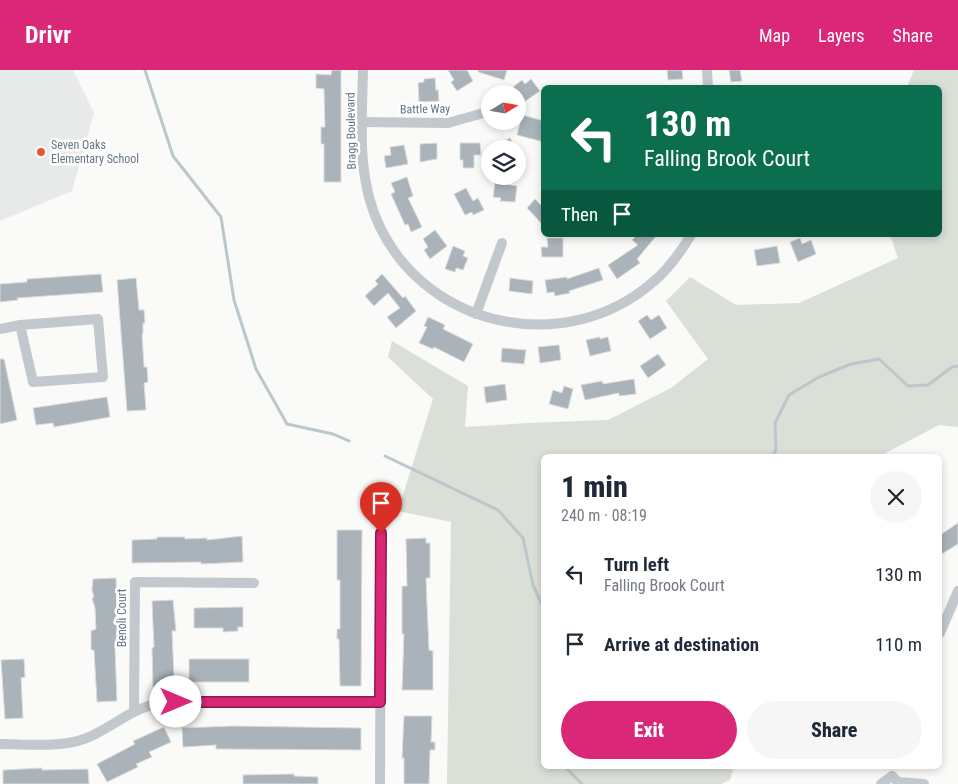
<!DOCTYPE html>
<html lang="en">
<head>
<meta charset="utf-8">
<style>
	:root { --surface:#fff; --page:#f6f6f7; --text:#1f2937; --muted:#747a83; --accent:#db2777 }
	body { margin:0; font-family:"Roboto Condensed",sans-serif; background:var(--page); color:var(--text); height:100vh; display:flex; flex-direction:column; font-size:19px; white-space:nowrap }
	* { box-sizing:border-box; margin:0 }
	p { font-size:16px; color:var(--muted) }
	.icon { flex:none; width:28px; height:28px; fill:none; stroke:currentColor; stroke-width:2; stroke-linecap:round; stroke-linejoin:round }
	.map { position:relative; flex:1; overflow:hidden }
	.sheet { position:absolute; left:541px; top:384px; width:401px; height:315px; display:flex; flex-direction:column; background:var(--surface); border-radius:8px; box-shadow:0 2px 8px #0003 }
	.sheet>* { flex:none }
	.guide { position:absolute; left:541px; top:15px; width:401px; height:152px; border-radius:8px; box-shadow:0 2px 8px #0003; background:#0b6e4f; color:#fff; overflow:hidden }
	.needle { width:32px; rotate:79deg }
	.buttons { position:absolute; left:481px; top:15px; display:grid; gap:10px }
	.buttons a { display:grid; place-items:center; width:45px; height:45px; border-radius:50%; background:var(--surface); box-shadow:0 2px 8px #0003; font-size:25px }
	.pin { position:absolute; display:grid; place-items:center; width:42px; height:42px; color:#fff; margin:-51px -21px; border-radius:50% 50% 50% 0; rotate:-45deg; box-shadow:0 0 5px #0007 }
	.pin .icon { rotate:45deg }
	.me { position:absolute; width:55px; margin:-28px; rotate:90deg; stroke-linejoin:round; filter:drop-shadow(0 0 4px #0008) }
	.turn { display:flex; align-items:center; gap:18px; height:105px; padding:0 20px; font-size:22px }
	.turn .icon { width:65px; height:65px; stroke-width:2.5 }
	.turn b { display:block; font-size:35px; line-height:42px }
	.then { display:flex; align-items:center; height:48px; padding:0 20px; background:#0003; gap:10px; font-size:19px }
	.round { display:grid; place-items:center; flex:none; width:52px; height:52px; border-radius:26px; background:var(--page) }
	.head { display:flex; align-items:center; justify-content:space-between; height:85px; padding:0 20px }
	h1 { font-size:30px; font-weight:800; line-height:38px }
	.primary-button { display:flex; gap:10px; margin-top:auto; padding:10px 20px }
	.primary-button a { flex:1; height:58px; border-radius:30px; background:var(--accent); color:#fff; font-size:20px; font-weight:800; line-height:58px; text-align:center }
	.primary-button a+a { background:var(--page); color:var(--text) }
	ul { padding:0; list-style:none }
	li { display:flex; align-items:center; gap:15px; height:70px; padding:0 20px }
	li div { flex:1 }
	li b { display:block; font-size:19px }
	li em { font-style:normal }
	header { display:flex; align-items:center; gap:30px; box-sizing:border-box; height:70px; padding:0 25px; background:var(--accent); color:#fff }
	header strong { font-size:24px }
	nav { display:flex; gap:28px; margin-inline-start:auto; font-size:18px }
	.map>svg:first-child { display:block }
	.built { fill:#e8e9e9 }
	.green { fill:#dadfd7 }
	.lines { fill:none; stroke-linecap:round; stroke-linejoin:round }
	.stream { stroke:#bbc7cb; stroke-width:3 }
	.building { fill:#aab3b9; stroke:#dcdcda }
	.minor { stroke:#c3c8cc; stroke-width:10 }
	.route-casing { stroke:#8e194d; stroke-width:12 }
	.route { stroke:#db2777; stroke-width:9 }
	.poi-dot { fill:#e4572e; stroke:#fff; stroke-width:2 }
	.labels { text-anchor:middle; stroke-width:5; stroke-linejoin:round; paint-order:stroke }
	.street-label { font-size:12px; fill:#657683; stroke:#fff }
	.poi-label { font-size:12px; fill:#657683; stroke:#fff; text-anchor:start }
</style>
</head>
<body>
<header>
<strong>Drivr</strong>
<nav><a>Map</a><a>Layers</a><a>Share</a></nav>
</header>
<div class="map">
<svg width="958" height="714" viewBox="0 0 958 714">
	<rect width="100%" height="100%" fill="#fafaf8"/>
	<path class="built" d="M0,0H73L94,43L72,121L0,151Z"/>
	<path class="green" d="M914,0H958V357L939,355L880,386H544V696H734L730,710L721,714H447L451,452L398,441L433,329L388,287L392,271L468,316L465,357L528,353L608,350L671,318L708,289L666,231L690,207L736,235L799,233L898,188L890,165H940V18L907,17Z"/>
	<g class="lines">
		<g class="stream">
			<path d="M145,0L173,86L221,147L234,230L256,299L287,354L333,364L349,371"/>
			<path d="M385,386L498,440L523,468L533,515L544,539"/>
			<path d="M773,386L776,379L775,353L789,325L819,307L851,294L879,289L908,316L928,315L952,297L958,296"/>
			<path d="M567,696L566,698L582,714"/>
		</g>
	</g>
	<g class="building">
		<path d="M332,0H341V112H324V74H321V57H325L324,19L316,18V4L331,5Z"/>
		<path d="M448,0H467L473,11L457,21L451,12L454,10Z"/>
		<path d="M478,0H507L504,10L478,2Z"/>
		<path d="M667,0H682L683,9L668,10Z"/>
		<path d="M729,0H740L742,11L731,12Z"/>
		<path d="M435,8L436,21L438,19L439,31L419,32L418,13L424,12V9Z"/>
		<path d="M531,9L540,21L524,32L513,17L522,10L525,14Z"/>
		<path d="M522,45L544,51V72L517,65Z"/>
		<path d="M510,68L516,79H489Z"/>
		<path d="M437,73V89L420,92V74Z"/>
		<path d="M460,73H480L481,85H474V98H463V90H460Z"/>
		<path d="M404,75L408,94L386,98L384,86L391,85L390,77Z"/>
		<path d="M407,107L413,126L408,128L422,157L411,162L408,154L405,155L391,124L395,122L391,113Z"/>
		<path d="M495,113L517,116L515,132L500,131L501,128L493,127Z"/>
		<path d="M466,118L473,131L478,128L484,140L473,145L472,142L465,145L454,124Z"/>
		<path d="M535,129L544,138V156L527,138Z"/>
		<path d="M435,160L447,176L430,189L424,180L428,177L423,169Z"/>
		<path d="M637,165H657L637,189L640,193L617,209L608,195L638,175L632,170Z"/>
		<path d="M547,168H563V187H542L541,177H548Z"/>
		<path d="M800,168L802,174L811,170L816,184L798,192L790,172Z"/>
		<path d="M453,176L465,181L463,186L468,188L463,200L456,198L455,202L445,199Z"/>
		<path d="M777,176L780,193L757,196L754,180Z"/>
		<path d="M599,198L603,210L569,221L570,223L555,226L554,222L547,223L545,210L567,207V209Z"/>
		<path d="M101,204L103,222L17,228L18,230L0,232V214L27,212V209Z"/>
		<path d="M382,204L403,228L405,226L416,241L396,258L387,247L400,238L388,223L374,236L365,226L378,214L375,211Z"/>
		<path d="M136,208L139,240H144L145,253H143V264H142L144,297H147L148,312L144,313L146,340L127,341L117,210Z"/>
		<path d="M510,208L533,211L532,224L509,221Z"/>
		<path d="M647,245L651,250L659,245L667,258L650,269L638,251Z"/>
		<path d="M428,247L445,255L443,259L473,274L464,292L434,277L433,279L419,273L427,257L424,256Z"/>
		<path d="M600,267V269L608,267L611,281L590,286L586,270Z"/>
		<path d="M559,275L561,290L540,293L538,277Z"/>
		<path d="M502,278L526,280L524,294L501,292Z"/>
		<path d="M658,284L666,295L648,308L640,296Z"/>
		<path d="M0,289H4L17,350L0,354Z"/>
		<path d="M634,309L636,324L619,326V323L585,330L581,315L602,311L603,314Z"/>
		<path d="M505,314L507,330L486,333L484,317Z"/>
		<path d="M564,316L573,319L568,339L549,334L553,320L562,323Z"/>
		<path d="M107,327L110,347L54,357L53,353L36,355L33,338Z"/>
		<path d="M958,453V474L940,485V465Z"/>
		<path d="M337,460H362L361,616H340L339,569H337V559H340V510H337Z"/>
		<path d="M242,466L243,492L201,494V492L132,493V470L157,469V467H185V469L207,468V470Z"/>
		<path d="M426,468V473H430V508H426L427,535L429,580L433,581V620H402L404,564H402V516H407L406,469Z"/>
		<path d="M116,508L117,560L115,580L117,631L97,632L94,580H91V561L96,559L95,538L92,528L94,527L92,520L93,509Z"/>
		<path d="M173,530L176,561H172L174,607H172V617H153L152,578L154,577L152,531Z"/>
		<path d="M243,537V557H238V561L223,562V558H194V538Z"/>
		<path d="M24,589L25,607L21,608L23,648L5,649L1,590Z"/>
		<rect x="189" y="589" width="60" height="23"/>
		<path d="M404,646H432L431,672H435V680H430L429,714H404V688H402Z"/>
		<path d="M233,656L361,658V680L216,679V675L183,677L182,658Z"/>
		<path d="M164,657L171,672L149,682L152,687L136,694L138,697L107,712L97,694L135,674L133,671Z"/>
		<path d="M42,698V700L88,699L89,714H3V700Z"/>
		<path d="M294,704V706L318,707V714H243V705Z"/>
	</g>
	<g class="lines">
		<g class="minor">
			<path d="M363,0C362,52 356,108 380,157C429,259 567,287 653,212C669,199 680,183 691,165"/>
			<path d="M707,0L708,18"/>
			<path d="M362,52L448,53L487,42"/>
			<path d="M476,244L502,173"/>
			<path d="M0,259L20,255L98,249L103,307L33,312L20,255"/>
			<path d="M940,563L958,521"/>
			<path d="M134,642L135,512L254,513"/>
			<path d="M0,674C27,674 59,678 84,669C108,661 128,640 153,635C161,633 169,633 176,632H380"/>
			<path d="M380,714L381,463"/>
			<path d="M881,714L892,706L898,712L924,714"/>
		</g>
	</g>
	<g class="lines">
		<defs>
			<path id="route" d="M176,632H380L381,463"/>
		</defs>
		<use href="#route" class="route-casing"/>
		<use href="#route" class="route"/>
	</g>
	<circle class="poi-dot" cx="41" cy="82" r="5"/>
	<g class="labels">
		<g class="street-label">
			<text transform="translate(425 39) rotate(-1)" y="4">Battle Way</text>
			<text transform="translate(351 61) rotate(-91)" y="4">Bragg Boulevard</text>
			<text transform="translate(122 548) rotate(-90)" y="4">Benoli Court</text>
		</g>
		<g class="poi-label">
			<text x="51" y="79">Seven Oaks<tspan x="51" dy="14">Elementary School</tspan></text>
		</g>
	</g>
</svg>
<div class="buttons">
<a><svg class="needle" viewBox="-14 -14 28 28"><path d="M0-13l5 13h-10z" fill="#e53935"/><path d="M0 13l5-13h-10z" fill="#747a83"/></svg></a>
<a><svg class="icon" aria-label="layers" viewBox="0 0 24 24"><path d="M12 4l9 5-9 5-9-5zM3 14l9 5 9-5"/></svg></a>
</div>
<div class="pin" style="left:381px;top:463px;background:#d93025"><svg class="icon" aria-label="arrive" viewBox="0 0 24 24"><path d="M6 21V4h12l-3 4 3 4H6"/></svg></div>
<svg class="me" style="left:176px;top:632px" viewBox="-20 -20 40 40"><circle r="19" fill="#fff"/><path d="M0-13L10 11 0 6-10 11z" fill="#db2777"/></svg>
<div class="guide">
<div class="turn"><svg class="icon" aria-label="left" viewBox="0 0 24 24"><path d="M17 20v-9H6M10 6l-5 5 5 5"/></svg><div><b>130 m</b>Falling Brook Court</div></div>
<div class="then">Then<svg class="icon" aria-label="arrive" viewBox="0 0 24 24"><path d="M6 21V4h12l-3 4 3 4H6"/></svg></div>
</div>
<section class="sheet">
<div class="head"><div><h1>1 min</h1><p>240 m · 08:19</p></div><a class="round"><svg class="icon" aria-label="close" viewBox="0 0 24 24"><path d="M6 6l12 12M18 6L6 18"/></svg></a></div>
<ul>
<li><svg class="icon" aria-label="left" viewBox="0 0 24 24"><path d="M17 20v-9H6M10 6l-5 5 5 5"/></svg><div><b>Turn left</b><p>Falling Brook Court</p></div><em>130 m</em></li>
<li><svg class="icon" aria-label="arrive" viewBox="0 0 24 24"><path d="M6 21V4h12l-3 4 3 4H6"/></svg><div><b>Arrive at destination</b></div><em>110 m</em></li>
</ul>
<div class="primary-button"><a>Exit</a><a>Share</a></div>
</section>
</div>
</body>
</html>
